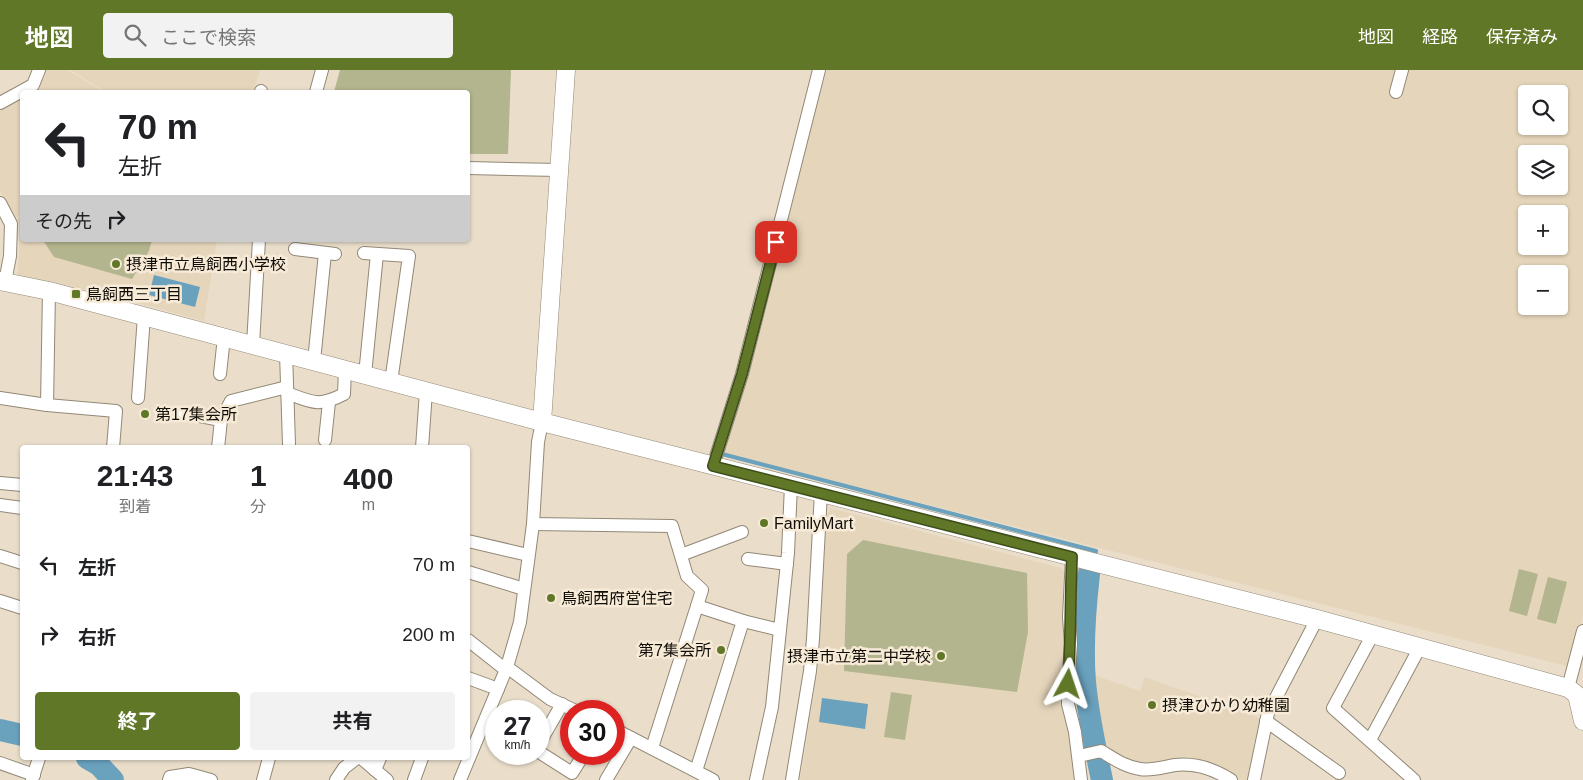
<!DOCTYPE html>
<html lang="ja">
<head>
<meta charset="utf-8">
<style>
	:root { --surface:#fff; --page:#f2f2f2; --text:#202124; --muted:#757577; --accent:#607728 }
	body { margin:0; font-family:Arial,"Noto Sans JP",sans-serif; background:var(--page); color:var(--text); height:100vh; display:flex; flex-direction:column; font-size:19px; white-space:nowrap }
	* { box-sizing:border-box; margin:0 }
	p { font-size:16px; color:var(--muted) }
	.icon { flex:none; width:28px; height:28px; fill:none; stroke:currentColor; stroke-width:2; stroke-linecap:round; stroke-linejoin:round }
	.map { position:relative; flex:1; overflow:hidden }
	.panel { position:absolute; left:20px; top:375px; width:450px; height:315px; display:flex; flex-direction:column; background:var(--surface); border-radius:5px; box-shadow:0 1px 4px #0004 }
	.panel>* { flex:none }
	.top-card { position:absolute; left:20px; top:20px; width:450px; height:152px; border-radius:5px; box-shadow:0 1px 4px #0004; background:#fff; color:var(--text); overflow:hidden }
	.fabs { position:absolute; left:1518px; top:15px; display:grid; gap:10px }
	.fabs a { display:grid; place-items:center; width:50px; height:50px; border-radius:5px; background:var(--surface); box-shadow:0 1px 4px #0004; font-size:25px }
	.speed { position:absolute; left:485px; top:630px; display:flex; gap:10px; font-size:25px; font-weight:700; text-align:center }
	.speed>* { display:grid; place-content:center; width:65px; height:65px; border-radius:50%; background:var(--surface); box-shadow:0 1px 4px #0004; line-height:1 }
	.speed small { font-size:12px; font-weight:400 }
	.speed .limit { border:8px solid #d22; background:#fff; color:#111 }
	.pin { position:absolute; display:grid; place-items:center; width:42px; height:42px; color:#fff; margin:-21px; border-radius:10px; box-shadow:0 2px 8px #0006 }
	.me { position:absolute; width:55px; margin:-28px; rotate:5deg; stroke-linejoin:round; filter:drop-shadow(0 0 4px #0008) }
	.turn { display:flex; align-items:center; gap:18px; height:105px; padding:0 15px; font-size:22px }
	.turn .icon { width:65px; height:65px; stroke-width:2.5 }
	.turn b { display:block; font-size:35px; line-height:42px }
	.then { display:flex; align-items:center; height:48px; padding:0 15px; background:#0003; gap:10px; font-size:19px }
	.eta { display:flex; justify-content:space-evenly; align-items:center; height:85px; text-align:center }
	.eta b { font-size:30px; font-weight:700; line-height:35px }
	.primary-button { display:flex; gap:10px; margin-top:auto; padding:10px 15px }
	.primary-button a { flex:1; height:58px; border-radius:5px; background:var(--accent); color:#fff; font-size:20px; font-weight:700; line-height:58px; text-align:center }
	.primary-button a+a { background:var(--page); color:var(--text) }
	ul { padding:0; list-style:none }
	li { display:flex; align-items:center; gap:15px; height:70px; padding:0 15px }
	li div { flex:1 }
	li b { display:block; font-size:19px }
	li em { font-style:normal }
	header { display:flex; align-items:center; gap:30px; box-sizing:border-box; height:70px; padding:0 25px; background:var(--accent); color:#fff }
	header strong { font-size:24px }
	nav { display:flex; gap:28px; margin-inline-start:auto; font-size:18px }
	.search { width:350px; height:45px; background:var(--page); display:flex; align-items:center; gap:12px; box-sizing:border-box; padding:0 18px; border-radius:5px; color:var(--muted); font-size:19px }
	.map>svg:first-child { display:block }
	.built { fill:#e5d5bb; fill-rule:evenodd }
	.green { fill:#b3b58e }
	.water { fill:#6aa1bd }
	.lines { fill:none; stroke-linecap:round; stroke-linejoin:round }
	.stream { stroke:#6aa1bd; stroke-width:4 }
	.river { stroke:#6aa1bd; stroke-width:22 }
	.street-casing { stroke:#928876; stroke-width:14 }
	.secondary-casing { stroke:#928876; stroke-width:19 }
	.street { stroke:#fff; stroke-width:12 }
	.secondary { stroke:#fff; stroke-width:18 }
	.route-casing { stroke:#3e4d1a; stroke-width:12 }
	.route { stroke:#607728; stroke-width:9 }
	.poi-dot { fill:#607728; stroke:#f7ebd8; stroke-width:2 }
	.labels { text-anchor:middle; stroke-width:5; stroke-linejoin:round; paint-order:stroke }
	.poi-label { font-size:16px; fill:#100c06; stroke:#f7ebd8; text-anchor:start }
</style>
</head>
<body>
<header>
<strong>地図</strong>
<div class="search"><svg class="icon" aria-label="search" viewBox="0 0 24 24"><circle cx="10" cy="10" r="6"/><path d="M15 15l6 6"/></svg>ここで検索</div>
<nav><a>地図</a><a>経路</a><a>保存済み</a></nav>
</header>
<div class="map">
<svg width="1583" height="710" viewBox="0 0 1583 710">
	<rect width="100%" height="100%" fill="#eadecb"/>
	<g class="built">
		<path d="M46,0H68L103,22H32L44,8Z"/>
		<path d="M71,0H260L253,22H105Z"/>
		<path d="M827,0H1583V546L1570,597L894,426L718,385ZM1526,24H1559V56H1526ZM1526,84H1559V116H1526ZM1526,144H1559V176H1526ZM1526,204H1559V236H1526Z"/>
		<path d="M19,30L22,34V144L15,148L0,121V40Z"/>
		<path d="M22,145V170H217L204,251L97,222L17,205L19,184V154L17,149Z"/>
		<path d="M831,438L1061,498L1068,506L1076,710H800L818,599L827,444Z"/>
		<path d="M1091,604L1140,621L1145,607L1260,648L1247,710H1240L1229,702L1138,695L1098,676L1091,635Z"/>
	</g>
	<g class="green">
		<path d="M340,0H511L508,84H468V22H334Z"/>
		<path d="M43,170H152L149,181L132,209L54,187Z"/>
		<path d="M863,470L1027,503L1028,562L1017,622L844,601L847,484Z"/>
		<path d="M1519,499L1538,504L1527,546L1509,541Z"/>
		<path d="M1548,507L1567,512L1556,554L1537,549Z"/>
		<path d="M891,622L912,625L905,670L884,667Z"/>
	</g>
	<g class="water">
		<path d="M154,205L200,217L195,237L149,225Z"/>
		<path d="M822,628L868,634L865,659L819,652Z"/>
	</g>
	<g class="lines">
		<g class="stream">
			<path d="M722,384L1096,481L1094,487"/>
			<path d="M1089,504L1091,496"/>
		</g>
		<g class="river">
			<path d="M1089,504C1085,539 1082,576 1085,612C1088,645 1095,677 1102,710"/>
			<path d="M0,660L22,665"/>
			<path d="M87,688L99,695L113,710"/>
		</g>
		<defs>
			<g id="street">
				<path d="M261,22V21"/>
				<path d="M316,22L322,0"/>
				<path d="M1396,22L1402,0"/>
				<path d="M0,33L33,15L39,0"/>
				<path d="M468,98L559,100"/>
				<path d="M0,133L11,154L10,186L5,212"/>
				<path d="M295,179L335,184"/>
				<path d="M364,183L409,186L391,312"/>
				<path d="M253,275L259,170"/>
				<path d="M286,283L289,374"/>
				<path d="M314,291L325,183"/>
				<path d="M220,304L224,267"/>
				<path d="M365,305L377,184"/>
				<path d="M287,323C313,333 319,337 344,324L345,299"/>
				<path d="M0,328L47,335L116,341L113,378"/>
				<path d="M138,328L144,246"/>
				<path d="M47,335L49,221"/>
				<path d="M184,343L221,350"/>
				<path d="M325,370L329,332"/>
				<path d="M218,378L221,350L231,331L287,317"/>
				<path d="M422,378L426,321"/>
				<path d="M713,396L742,304L819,0"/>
				<path d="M0,413L22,415"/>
				<path d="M0,435L22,438"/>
				<path d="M533,454L672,456L687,506L702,520L697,536"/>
				<path d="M468,471L528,485"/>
				<path d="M681,485L742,462"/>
				<path d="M0,486L22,493"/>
				<path d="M1072,487L1069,547L1071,574L1068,614V634L1075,662L1081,710"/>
				<path d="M748,489L787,494"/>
				<path d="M468,502L524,519"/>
				<path d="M0,531L22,538"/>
				<path d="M743,551L780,560"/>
				<path d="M1373,564L1333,638L1414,710"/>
				<path d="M468,570L506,600"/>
				<path d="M507,597L550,629L576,641"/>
				<path d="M468,608L498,619"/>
				<path d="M1568,618L1583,561"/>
				<path d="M1266,651L1339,703"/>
				<path d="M614,659L713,710"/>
				<path d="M1370,670L1420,577"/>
				<path d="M539,674L562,634"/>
				<path d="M652,678L697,536L743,551L696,701"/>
				<path d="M539,682L572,703L584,684"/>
				<path d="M1079,686L1101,681C1113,688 1125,697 1140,699C1152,701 1163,697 1175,695C1195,693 1214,699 1231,710"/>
				<path d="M361,688L387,710"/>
				<path d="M0,693L34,705"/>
				<path d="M375,700L380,688"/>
				<path d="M32,710L39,688"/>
				<path d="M169,710L170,707L189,704L211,710"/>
				<path d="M263,710L269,688"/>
				<path d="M336,710L344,698L357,688"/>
				<path d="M414,710L422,688"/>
				<path d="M460,710L507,597L520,552L533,454L538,372L542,352"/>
				<path d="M606,710L631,668"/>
				<path d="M756,710L772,637L788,483L791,415"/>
				<path d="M792,710L810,601L813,569L821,422"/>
				<path d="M1254,710L1268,643L1317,549"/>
			</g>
			<g id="secondary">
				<path d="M0,211L49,221L542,352L1317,549L1568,618L1577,625L1583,651"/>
				<path d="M542,352L566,0"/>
			</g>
		</defs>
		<use href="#street" class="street-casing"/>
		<use href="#secondary" class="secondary-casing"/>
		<use href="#street" class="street"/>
		<use href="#secondary" class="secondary"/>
	</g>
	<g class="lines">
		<defs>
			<path id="route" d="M776,172L742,304L713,396L1072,487C1070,530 1071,572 1068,614"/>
		</defs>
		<use href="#route" class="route-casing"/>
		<use href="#route" class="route"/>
	</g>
	<g class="poi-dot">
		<circle cx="116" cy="194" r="5"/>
		<rect x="71" y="219" width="10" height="10" rx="2.5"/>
		<circle cx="145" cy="344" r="5"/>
		<circle cx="764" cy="453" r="5"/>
		<circle cx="551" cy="528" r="5"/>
		<circle cx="721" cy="580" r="5"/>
		<circle cx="941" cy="586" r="5"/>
		<circle cx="1152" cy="635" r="5"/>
	</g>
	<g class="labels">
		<g class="poi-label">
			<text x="126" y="200">摂津市立鳥飼西小学校</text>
			<text x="86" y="230">鳥飼西三丁目</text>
			<text x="155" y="350">第17集会所</text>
			<text x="774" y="459">FamilyMart</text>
			<text x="561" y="534">鳥飼西府営住宅</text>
			<text x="711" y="586" text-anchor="end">第7集会所</text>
			<text x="931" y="592" text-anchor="end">摂津市立第二中学校</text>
			<text x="1162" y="641">摂津ひかり幼稚園</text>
		</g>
	</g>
</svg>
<div class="fabs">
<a><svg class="icon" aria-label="search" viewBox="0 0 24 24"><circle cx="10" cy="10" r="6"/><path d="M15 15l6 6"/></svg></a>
<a><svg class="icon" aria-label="layers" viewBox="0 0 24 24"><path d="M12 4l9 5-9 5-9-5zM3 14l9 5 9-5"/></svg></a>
<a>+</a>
<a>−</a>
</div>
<div class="speed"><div>27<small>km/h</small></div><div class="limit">30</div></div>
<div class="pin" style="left:776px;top:172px;background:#d93025"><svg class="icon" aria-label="arrive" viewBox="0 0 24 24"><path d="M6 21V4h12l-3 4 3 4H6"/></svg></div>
<svg class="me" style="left:1068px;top:614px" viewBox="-20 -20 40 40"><path d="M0-17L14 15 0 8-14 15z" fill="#607728" stroke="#fff" stroke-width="4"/></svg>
<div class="top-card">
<div class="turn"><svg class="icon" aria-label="left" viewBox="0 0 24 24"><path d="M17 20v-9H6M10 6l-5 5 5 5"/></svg><div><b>70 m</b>左折</div></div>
<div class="then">その先<svg class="icon" aria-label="right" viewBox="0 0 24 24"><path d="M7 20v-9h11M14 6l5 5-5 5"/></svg></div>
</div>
<section class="panel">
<div class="eta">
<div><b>21:43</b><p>到着</p></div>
<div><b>1</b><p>分</p></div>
<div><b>400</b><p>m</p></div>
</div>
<ul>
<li><svg class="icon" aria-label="left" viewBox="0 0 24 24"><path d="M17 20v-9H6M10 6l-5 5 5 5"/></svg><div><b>左折</b></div><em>70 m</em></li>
<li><svg class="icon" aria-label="right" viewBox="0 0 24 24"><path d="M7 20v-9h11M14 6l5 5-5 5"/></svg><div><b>右折</b></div><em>200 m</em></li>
</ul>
<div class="primary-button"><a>終了</a><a>共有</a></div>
</section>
</div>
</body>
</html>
